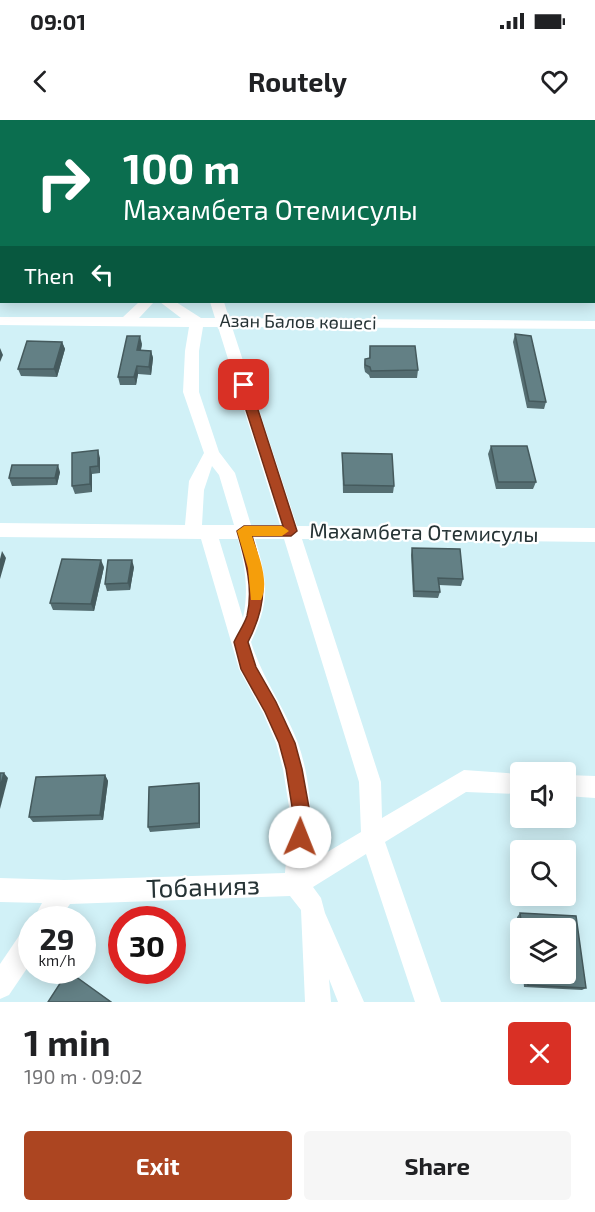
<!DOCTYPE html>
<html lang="en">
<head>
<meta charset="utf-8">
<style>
	:root { --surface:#fff; --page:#f6f6f6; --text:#202124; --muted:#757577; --accent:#ac4521 }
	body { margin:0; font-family:"Exo 2",sans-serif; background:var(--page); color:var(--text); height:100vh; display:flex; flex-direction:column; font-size:22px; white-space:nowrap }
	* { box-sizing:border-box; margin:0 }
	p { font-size:20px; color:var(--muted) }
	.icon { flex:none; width:33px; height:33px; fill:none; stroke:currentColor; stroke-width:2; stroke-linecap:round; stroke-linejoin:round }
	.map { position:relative; height:882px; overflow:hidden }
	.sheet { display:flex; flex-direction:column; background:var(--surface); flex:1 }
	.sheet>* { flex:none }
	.top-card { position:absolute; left:0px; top:0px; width:596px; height:183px; box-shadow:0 3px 15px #0003; background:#0b6e4f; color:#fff; overflow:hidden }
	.tools { position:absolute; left:510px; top:642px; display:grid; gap:12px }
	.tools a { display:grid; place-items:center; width:66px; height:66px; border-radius:6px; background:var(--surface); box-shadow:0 3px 15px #0003; font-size:30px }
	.speed { position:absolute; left:18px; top:786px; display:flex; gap:12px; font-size:30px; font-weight:700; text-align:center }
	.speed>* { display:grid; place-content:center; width:78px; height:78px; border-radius:50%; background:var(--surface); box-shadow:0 3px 15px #0003; line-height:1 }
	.speed small { font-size:15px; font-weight:400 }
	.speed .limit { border:9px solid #d22; background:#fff; color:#111 }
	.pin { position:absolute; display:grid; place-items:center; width:51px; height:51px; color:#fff; margin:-26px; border-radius:12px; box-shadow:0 3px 9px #0006 }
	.me { position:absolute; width:66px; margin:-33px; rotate:1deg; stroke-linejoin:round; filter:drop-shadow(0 0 4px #0008) }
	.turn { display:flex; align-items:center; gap:21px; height:126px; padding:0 24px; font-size:27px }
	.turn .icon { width:78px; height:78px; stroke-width:2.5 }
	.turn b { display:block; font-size:42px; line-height:51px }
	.then { display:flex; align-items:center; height:57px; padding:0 24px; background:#0003; gap:12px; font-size:22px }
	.round { display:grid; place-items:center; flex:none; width:63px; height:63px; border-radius:6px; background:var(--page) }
	.head { display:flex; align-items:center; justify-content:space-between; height:102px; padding:0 24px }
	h1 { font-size:36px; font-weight:700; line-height:45px }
	.action { display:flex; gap:12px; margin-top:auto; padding:12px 24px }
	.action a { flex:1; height:69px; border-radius:6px; background:var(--accent); color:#fff; font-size:24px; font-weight:700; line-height:69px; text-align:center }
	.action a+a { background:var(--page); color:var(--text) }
	.status { display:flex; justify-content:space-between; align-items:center; height:42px; padding:0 30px; background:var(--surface); direction:ltr }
	.status svg { height:16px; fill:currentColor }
	header { display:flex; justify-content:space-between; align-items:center; height:78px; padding:0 24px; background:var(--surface); font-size:27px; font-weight:700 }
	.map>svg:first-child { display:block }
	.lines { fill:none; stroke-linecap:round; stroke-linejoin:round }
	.minor { fill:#fff; fill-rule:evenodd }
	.wall { fill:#556e72 }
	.shaded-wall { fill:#455a5d }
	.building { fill:#638085; stroke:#455a5d; stroke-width:1.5 }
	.route { fill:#ac4521; stroke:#702d15; stroke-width:1.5 }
	.slow { fill:#f59e0b }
	.labels { text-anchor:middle; stroke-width:4.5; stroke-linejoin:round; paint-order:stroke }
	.far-street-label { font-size:18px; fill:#263335; stroke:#fff }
	.street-label { font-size:21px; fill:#263335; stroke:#fff }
	.near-street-label { font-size:26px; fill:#263335; stroke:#fff }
</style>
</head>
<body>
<div class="status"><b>09:01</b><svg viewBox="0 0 49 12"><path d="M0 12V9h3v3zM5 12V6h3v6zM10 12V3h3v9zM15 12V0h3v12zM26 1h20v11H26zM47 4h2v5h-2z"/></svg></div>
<header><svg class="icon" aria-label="back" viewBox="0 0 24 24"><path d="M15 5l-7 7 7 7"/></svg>Routely<svg class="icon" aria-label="heart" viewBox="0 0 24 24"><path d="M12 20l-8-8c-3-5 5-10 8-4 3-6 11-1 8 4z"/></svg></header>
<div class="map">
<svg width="595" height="882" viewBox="0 0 595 882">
	<rect width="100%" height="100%" fill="#d1f1f7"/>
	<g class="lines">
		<g class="minor">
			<rect x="118" y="0" width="10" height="2"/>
			<path d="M149,0H159L160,2H149Z"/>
			<rect x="0" y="46" width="2" height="6"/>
			<rect x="594" y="49" width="1" height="6"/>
			<path d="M139,182H154L139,198H181L160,182H176L201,198H215L210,182H224L229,198L595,201V209L232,207L297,406L595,408V422L302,419L381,662L382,698L464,650L520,654V674L466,672L385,722L441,882H415L366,734L313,767L321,778L325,793L364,882H338L329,859L331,882H305L301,790L290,776L70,784L59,800H33L42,783L0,782V758L64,760L285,753L290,693L283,649L276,623L263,593L239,549L201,419L0,417V403L185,405L189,361L204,333L183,272L185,231L189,207L0,205V197H123ZM203,207H218L280,405H251L235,353L219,332L199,272V231ZM212,346L219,355L234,405H202L204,370ZM219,419H238C245,446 249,470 243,498ZM255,419H284L359,662L361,712L309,743C312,701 312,664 298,623C285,588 262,558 251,522C270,482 268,461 255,419Z"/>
			<path d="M566,655L595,656V678L566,676Z"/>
			<path d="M32,807V841L9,875L0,879V844L23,810Z"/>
		</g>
	</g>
	<g class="wall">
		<path d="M515,214L546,282L544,289L527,288L513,222Z"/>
		<path d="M62,222L65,229L57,257L21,256L18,249Z"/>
		<path d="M142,224L141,230L151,231L153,238L151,255L138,254L136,265H120L118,257Z"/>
		<path d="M370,226L418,250L417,258H370L369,255L365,252L364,247L365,239H369Z"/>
		<path d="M491,326L536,362L533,369H496L488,334Z"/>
		<path d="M72,333L100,338V353L92,354V372L75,374L72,366Z"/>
		<path d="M342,333L394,366L393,373H343Z"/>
		<path d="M60,352L57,365L12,366L9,358Z"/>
		<path d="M412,428L463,459L461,466L439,465L440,472L438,478L413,477L411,435Z"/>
		<path d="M104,447L94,491L53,490L50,483Z"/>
		<path d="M134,447L130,470L107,471L105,464Z"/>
		<path d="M105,655L108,661L103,700L33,702L29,697Z"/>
		<path d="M199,663L200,669V708L150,712L148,707Z"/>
		<path d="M520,793L576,796L586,868L582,870L524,867L523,854H566V808H520V830L517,797Z"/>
	</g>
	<g class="shaded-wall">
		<path d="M140,216L142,224L139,237L137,230Z"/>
		<path d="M62,222L65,229L57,257L54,249Z"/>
		<path d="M0,228L3,235L0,242Z"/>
		<path d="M151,231L153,238L151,255L149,247Z"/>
		<path d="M137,246L138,254L136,265L134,257Z"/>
		<path d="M98,330L100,338V353L98,346Z"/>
		<path d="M58,345L60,352L57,365L55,358Z"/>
		<path d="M90,347L92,354V372L90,364Z"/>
		<path d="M2,431L6,438L0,459V439Z"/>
		<path d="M101,440L104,447L94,491L91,484Z"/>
		<path d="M132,440L134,447L130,470L128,463Z"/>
		<path d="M4,653L8,658L0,689V668Z"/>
		<path d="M105,655L108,661L103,700L100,695Z"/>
		<path d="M199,663L200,669V708L199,703Z"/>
	</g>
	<g class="building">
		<rect x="33" y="0" width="31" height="2"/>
		<rect x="191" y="0" width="14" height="2"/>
		<rect x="0" y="11" width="2" height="11"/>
		<rect x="0" y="60" width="2" height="13"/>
		<rect x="594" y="67" width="1" height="17"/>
		<rect x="594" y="157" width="1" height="16"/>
		<path d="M515,214L531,216L546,282L529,281Z"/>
		<path d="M127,216H140L137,230L151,231L149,247L137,246L134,257H118Z"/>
		<path d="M27,221L62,222L54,249H18Z"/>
		<path d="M370,226H415L418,250L371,251L370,247L365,245V239L370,238Z"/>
		<path d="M491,326H527L536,362H498Z"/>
		<path d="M98,330V346L90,347V364L72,366V333Z"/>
		<path d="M342,333L392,334L394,366L344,365Z"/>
		<path d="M12,345H58L55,358H9Z"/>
		<path d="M412,428L460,429L463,459L438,458L440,472L414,471Z"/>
		<path d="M62,439L101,440L91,484L50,483Z"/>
		<path d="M108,440H132L128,463L105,464Z"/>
		<path d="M0,653H4L0,668Z"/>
		<path d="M105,655L100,695L29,697L36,657Z"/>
		<path d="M199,663V703L148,707L149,667Z"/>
		<path d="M520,793L576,796L586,868L528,865L527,854H566V808H522Z"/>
		<path d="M68,851L111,882H48Z"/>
	</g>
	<path class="route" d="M244,261L250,265L297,411L291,416H252C265,459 269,481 248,522L256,547L276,582L295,623L302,649L310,693L306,723L300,725L294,723L291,717L293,693L286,649L279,623L265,592L241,549L234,522C238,513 244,505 247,496C254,467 245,439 237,411L244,406H283L238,265Z"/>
	<path class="slow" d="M244,406H282L289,411L282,416H252C258,434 270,461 261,480H251L248,448L237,411Z"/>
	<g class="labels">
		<g class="far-street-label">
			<text transform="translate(298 202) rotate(1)" y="6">Азан Балов көшесі</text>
		</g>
		<g class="street-label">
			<text transform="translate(424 413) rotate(1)" y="7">Махамбета Отемисулы</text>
		</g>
		<g class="near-street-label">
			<text transform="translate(203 767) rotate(-2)" y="9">Тобанияз</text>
		</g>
	</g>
</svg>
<div class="tools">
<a><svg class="icon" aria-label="sound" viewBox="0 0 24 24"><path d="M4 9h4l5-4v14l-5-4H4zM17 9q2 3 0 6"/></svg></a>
<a><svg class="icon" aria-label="search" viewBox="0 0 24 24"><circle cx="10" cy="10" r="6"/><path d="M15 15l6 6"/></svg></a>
<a><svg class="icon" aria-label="layers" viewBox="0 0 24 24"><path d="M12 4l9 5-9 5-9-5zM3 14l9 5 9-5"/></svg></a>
</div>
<div class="speed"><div>29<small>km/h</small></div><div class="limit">30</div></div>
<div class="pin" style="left:244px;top:265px;background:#d93025"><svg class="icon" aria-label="arrive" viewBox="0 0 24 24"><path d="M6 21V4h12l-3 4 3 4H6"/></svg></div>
<svg class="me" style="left:300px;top:717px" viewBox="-20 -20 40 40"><circle r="19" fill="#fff"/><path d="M0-13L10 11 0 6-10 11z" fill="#ac4521"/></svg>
<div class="top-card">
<div class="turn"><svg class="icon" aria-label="right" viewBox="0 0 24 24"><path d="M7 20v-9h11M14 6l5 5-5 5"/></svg><div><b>100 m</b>Махамбета Отемисулы</div></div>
<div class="then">Then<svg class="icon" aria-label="left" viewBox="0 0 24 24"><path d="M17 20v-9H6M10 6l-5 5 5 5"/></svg></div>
</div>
</div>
<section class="sheet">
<div class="head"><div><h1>1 min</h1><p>190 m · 09:02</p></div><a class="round" style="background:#d93025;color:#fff"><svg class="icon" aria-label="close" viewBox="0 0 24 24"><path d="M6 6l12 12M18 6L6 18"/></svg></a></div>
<div class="action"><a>Exit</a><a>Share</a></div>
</section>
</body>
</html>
